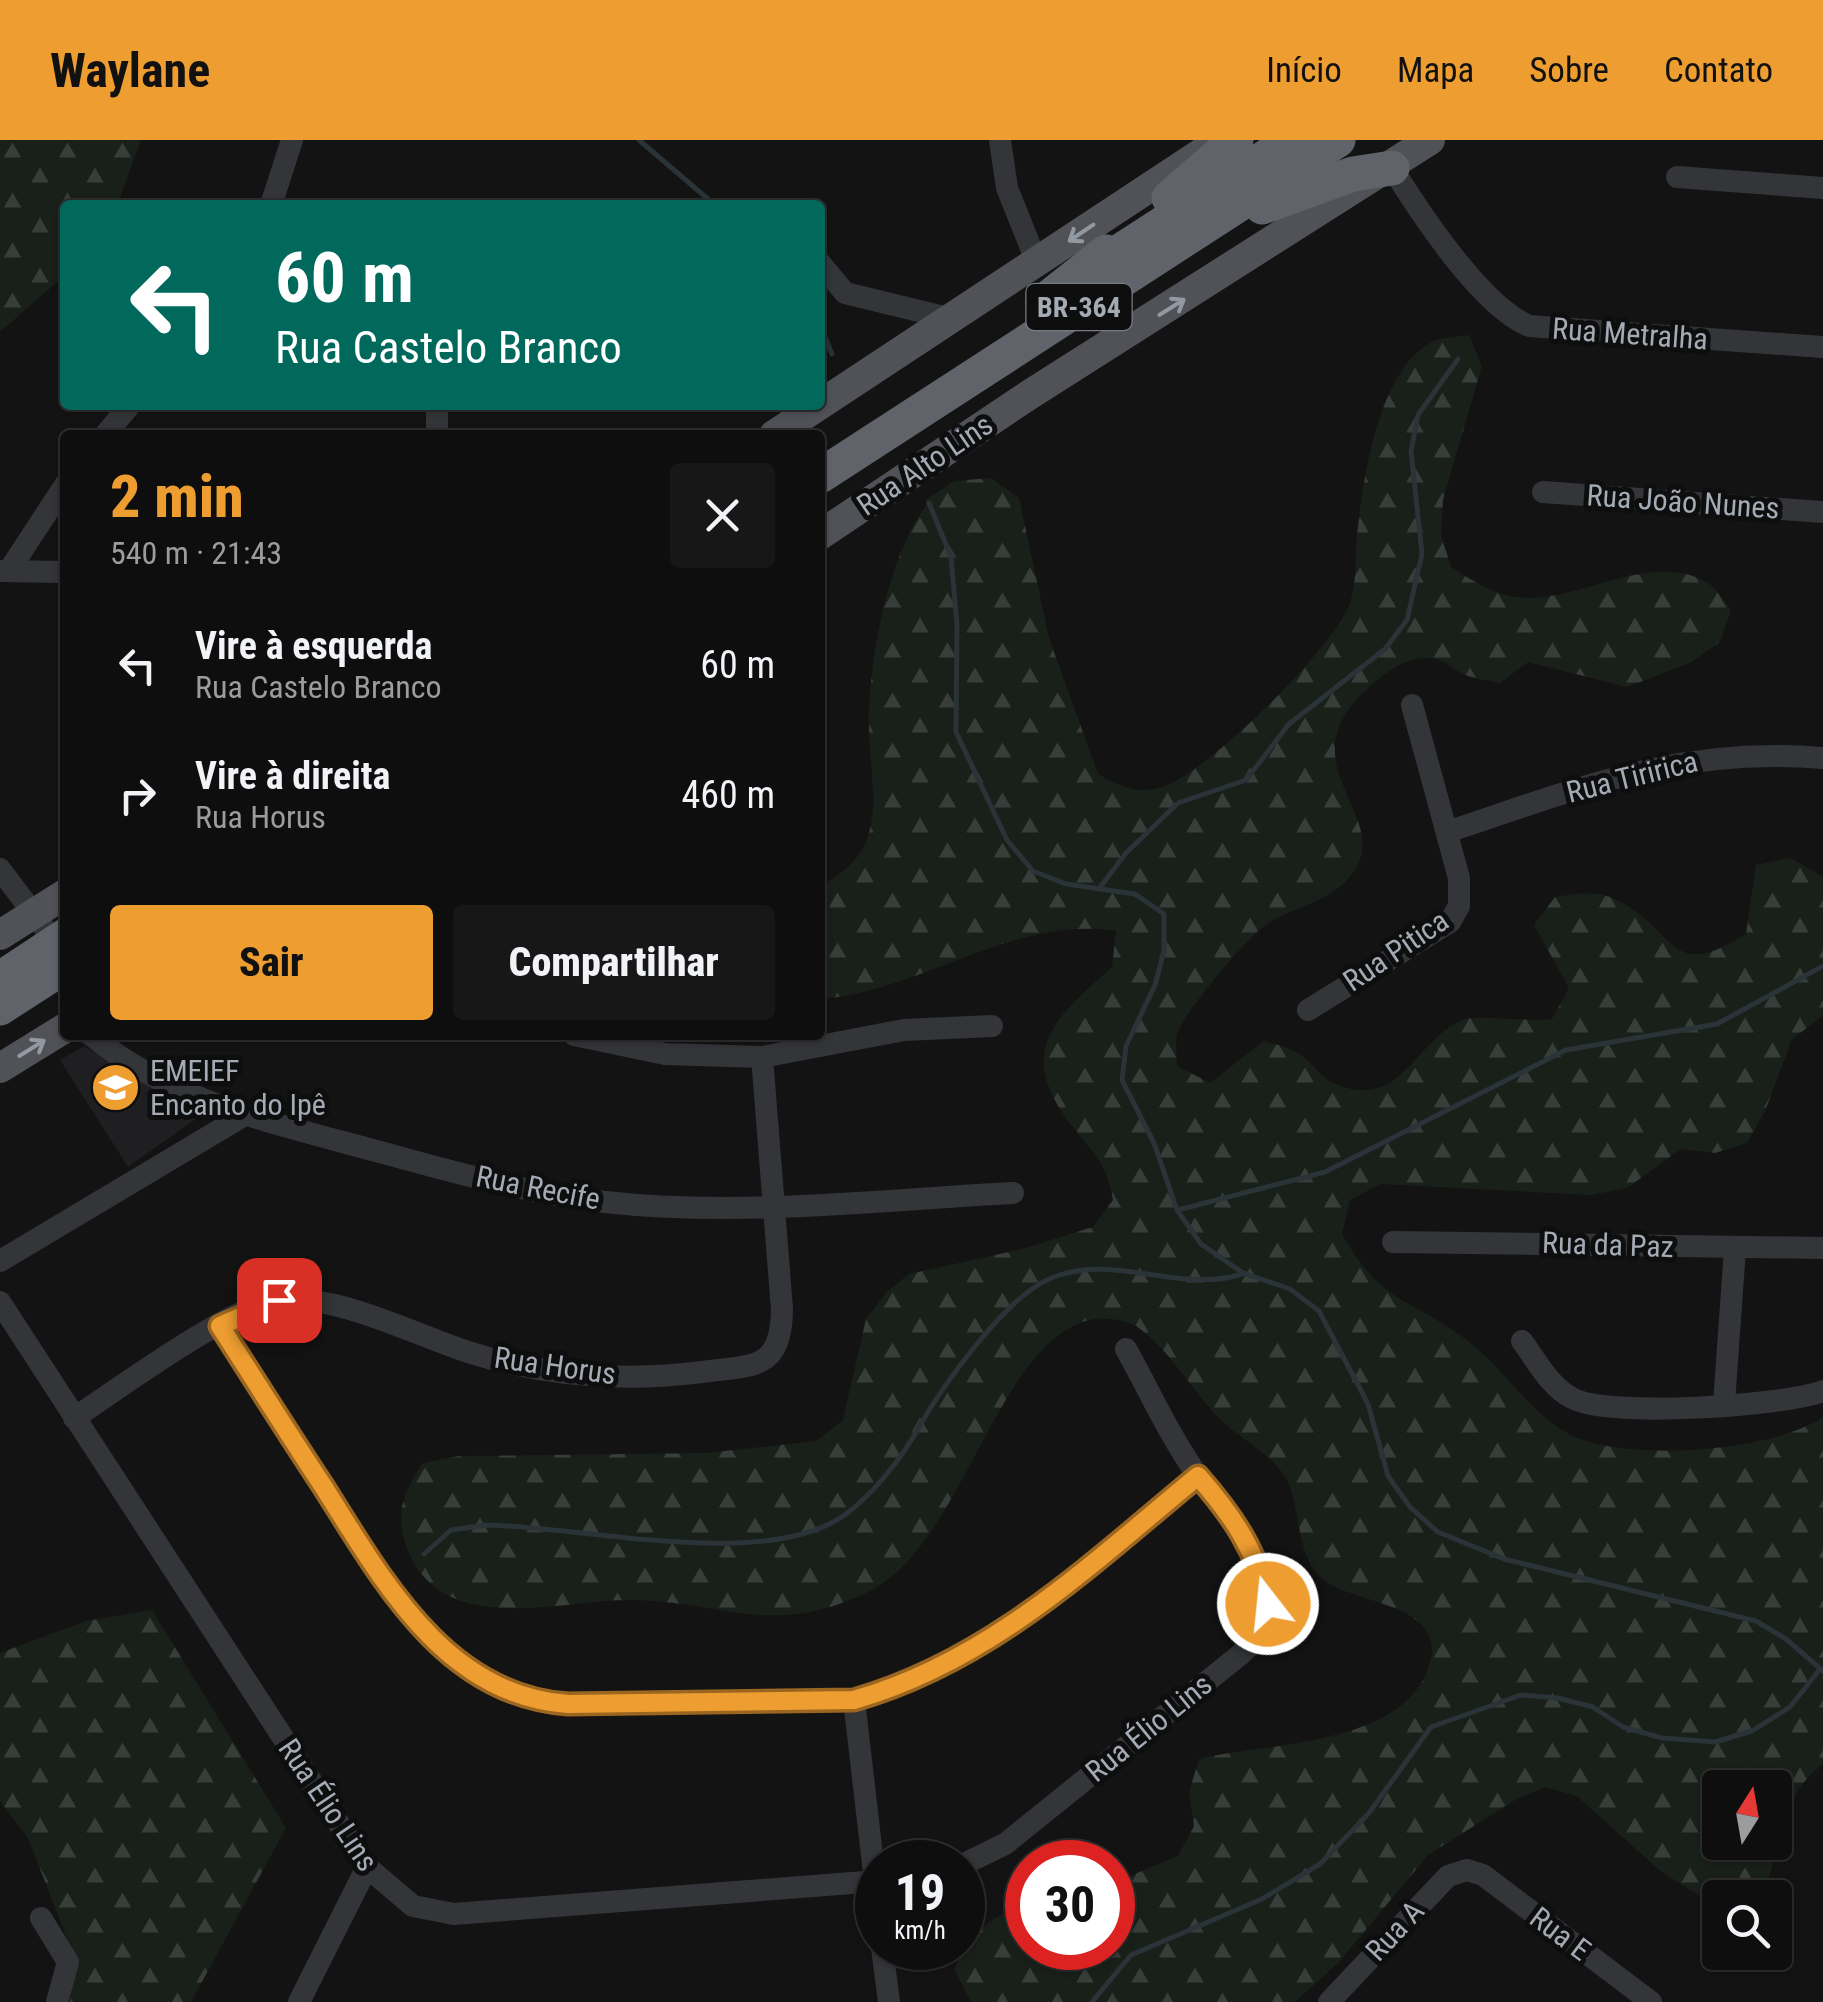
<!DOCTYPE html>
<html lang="pt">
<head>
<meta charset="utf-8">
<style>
	:root { --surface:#0e0e0f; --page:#171718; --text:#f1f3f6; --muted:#9b9c9e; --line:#2e2e2f; --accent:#ee9d31 }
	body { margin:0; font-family:"Roboto Condensed",sans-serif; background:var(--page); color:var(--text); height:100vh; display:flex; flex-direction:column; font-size:38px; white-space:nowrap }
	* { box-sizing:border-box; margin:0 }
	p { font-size:32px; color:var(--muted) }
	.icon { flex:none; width:55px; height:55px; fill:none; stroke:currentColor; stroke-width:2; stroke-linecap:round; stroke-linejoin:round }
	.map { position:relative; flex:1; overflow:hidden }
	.panel { position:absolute; left:60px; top:290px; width:765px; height:610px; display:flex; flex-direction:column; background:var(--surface); border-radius:10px; box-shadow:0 2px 8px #0004,0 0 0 2px var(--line) }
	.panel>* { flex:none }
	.guide { position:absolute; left:60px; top:60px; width:765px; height:210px; border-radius:10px; box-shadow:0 2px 8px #0004,0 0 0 2px var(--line); background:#00695c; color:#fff; overflow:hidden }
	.needle { width:65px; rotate:11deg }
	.fabs { position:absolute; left:1702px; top:1630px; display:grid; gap:20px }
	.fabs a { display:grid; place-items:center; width:90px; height:90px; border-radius:10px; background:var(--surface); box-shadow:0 2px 8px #0004,0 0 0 2px var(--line); font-size:50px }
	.speed { position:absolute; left:855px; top:1700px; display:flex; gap:20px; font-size:50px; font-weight:700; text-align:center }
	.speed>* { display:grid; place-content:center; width:130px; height:130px; border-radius:50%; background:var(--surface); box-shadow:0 2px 8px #0004,0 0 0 2px var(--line); line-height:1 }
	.speed small { font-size:25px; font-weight:400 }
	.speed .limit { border:15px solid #d22; background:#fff; color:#111 }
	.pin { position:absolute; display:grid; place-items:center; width:85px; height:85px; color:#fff; margin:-42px; border-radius:20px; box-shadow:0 5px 15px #0006 }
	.me { position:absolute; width:110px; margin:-55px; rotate:344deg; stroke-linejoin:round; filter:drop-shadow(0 0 8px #0008) }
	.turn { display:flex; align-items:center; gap:35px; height:210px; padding:0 50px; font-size:45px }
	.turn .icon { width:130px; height:130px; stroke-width:2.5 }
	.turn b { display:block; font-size:70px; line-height:85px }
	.round { display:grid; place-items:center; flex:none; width:105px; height:105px; border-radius:10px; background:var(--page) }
	.overview { display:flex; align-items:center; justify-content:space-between; height:170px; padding:0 50px }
	h1 { font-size:60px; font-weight:800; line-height:75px; color:var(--accent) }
	.cta { display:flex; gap:20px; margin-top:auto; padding:20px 50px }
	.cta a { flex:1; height:115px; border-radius:10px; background:var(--accent); color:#111; font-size:40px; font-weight:800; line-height:115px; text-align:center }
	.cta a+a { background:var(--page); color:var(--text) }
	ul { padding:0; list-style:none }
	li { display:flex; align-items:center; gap:30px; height:130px; padding:0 50px }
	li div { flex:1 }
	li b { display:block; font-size:38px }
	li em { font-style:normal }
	header { display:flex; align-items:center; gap:60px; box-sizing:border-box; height:140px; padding:0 50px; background:var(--accent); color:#111 }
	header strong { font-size:48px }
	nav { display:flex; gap:55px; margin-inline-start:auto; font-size:35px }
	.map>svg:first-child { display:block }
	.built { fill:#1f1f21 }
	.forest { fill:url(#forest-firs); fill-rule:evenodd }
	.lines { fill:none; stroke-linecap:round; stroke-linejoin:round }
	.stream { stroke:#293338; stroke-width:5 }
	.minor { stroke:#343539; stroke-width:22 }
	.major { stroke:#505258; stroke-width:30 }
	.highway { stroke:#60646a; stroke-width:35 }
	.oneway { stroke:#9399a2 }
	.route-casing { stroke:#9b6620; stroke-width:25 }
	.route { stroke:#ee9d31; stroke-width:18 }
	.labels { text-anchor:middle; stroke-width:10; stroke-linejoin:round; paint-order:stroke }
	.shield { fill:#0e0e0f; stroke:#777c83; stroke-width:2.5 }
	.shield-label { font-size:28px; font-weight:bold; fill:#a4abb5 }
	.street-label { font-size:30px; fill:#a4abb5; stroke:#0e0e0f }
	.poi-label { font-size:30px; fill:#a4abb5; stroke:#0e0e0f; text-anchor:start }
</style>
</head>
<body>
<header>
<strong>Waylane</strong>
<nav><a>Início</a><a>Mapa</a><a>Sobre</a><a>Contato</a></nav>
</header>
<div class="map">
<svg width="1823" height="1862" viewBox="0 0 1823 1862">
	<defs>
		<pattern id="forest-firs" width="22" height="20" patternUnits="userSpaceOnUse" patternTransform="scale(2.5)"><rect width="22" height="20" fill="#191f19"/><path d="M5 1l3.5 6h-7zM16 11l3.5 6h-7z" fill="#373d38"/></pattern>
	</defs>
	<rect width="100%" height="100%" fill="#131314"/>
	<path class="built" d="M84,906L200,976L128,1027L60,920Z"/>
	<g class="forest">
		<path d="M0,0H141L117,65H65V135L0,192Z"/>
		<path d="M1469,195L1482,226L1443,360L1441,395L1451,427C1476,443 1499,458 1529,458C1586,458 1649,413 1705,441C1715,446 1724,461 1731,470L1720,502L1690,523L1627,547L1528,522L1500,543C1488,540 1474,539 1463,534C1454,530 1445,521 1436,519C1414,515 1396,525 1380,538C1272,622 1398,673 1352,734C1330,763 1296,765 1267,784C1246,798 1191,865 1179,889C1174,899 1177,915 1177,926L1210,943L1264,901C1274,904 1285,906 1294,911C1317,922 1317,942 1351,949C1406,960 1421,893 1466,879C1477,875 1531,882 1552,879L1569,848L1534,785L1555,757C1579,753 1600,750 1623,763C1678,794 1670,842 1746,794L1756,725L1791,718L1823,737V876L1792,899L1765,971L1747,1003L1715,1013L1681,1009L1627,1048L1591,1055L1380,1044L1350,1060L1342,1094C1383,1167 1411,1157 1468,1201C1504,1229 1528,1271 1569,1294C1624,1323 1772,1312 1823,1277V1624C1774,1662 1785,1706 1761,1757L1720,1758V1769L1659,1730L1577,1656L1545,1647L1515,1660L1428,1715L1339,1822L1295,1862H971L954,1829C972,1789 988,1780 1027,1762L1028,1808H1112L1113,1743L1178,1716L1194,1686L1189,1652L1199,1619C1267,1602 1413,1607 1431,1518C1442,1462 1348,1463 1321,1438C1296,1415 1301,1369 1287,1340C1274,1315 1243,1301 1223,1282C1192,1252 1171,1210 1136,1186C1126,1180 1106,1177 1094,1179C996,1197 965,1407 866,1453C772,1497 728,1463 636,1460C563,1458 445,1500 408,1411C394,1375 402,1354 423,1323L459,1316L706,1313L816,1301L843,1280L866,1179L887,1152L909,1134L1022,1109L1093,1087L1113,1060C1107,1023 1095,1016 1073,987C1013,911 1055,878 1112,827L1116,791C1012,775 921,852 820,859V747C839,735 859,722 867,699C879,666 870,626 869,592C868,526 886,419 926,366V360L954,341L991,338L1019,358L1049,498L1098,634C1119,646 1136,655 1162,647C1206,634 1335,507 1350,463C1357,442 1355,417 1357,395C1363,340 1378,230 1432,202C1442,197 1458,197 1469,195ZM1720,1648H1775V1702H1720Z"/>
		<path d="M152,1470L286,1688L191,1862H70L75,1819L28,1698L0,1661V1513L86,1481Z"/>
	</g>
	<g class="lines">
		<g class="stream">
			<path d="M639,0L715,65"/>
			<path d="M820,185L832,214"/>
			<path d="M929,363L951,417L957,485L956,592L1007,700L1033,731L1066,744L1135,754L1164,774V811L1155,845L1126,906L1122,940L1154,1003L1177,1070L1201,1104L1243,1133L1290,1149L1319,1171L1368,1264L1388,1336L1410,1367L1438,1392L1504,1419L1756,1481L1786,1499L1823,1531"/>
			<path d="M1101,746L1126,713L1178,663L1246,640L1289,584L1385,509L1407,480L1422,414L1411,311L1418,275L1458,219"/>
			<path d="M1178,1070L1325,1032L1566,910L1717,884L1823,826"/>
			<path d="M424,1414L451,1390L486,1385C581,1386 768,1432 846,1374C874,1353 902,1318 919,1287C943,1245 1004,1160 1047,1140C1110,1110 1178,1155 1242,1134"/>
			<path d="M1092,1862L1131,1815L1262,1759L1320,1724L1369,1673L1431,1587L1521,1555L1558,1558L1593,1567L1623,1587L1662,1598L1715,1602L1752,1591L1790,1567L1820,1529"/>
		</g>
		<g class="minor">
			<path d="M1000,0L1007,48L1037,123"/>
			<path d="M1392,28C1421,74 1480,165 1529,186L1823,207"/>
			<path d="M1677,37L1823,48"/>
			<path d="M271,65L292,0"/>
			<path d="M820,123L845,153L952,179"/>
			<path d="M105,295L130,265"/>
			<path d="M437,295V265"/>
			<path d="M1543,352L1823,372"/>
			<path d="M10,429L65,345"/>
			<path d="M0,431L65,432"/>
			<path d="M1447,692C1580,648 1680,606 1823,618"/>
			<path d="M0,729L43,786"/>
			<path d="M1308,870L1450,782L1459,766V738L1412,565"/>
			<path d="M91,895C162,954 252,978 339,1001C427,1024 515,1052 605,1062C739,1077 879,1060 1013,1053"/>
			<path d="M574,895L665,914L762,917L904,890L992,886"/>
			<path d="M1393,1102L1823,1108"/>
			<path d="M0,1121L243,976"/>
			<path d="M0,1162L367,1727L413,1766L454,1774L878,1741"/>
			<path d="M220,1185C254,1239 289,1293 323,1347C380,1437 436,1539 549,1563L854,1560C991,1521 1091,1425 1198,1336"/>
			<path d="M1522,1201C1536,1220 1550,1247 1572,1258C1608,1278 1783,1266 1823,1251"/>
			<path d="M1724,1263L1735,1109"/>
			<path d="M74,1278C120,1248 229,1167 278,1160C335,1153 413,1194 468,1212C544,1236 623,1242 702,1232C754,1225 781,1231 782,1169L762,917"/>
			<path d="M854,1560L878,1767"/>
			<path d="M962,1725L1005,1704L1241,1514C1308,1457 1233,1386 1198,1336C1170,1297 1149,1250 1126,1209"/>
			<path d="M41,1778L68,1822L57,1862"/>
			<path d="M882,1808L889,1862"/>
			<path d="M299,1862L367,1727"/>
			<path d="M1329,1862L1448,1736L1467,1730L1483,1735L1651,1862"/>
		</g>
		<g class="major">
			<path d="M774,295L1206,10"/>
			<path d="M820,395L1029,255L1430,0"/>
			<path d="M0,795L65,754"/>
			<path d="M0,928L65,888"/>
		</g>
		<g class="highway">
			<path d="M1169,58L1236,0"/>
			<path d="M1262,67L1353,34L1392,28"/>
			<path d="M1091,130L1292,0"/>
			<path d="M1043,162L1106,112"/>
			<path d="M820,336L1338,0"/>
			<path d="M0,839L65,796"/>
			<path d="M0,868L65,826"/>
		</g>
	</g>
	<defs><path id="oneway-shaft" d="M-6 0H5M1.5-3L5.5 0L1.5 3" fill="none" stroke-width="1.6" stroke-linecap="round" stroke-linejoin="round" transform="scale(2.5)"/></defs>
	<g class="oneway">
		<use href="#oneway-shaft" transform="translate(1081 93) rotate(146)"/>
		<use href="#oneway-shaft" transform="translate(1172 167) rotate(-32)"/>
		<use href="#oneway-shaft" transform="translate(32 908) rotate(-32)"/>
	</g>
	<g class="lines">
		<defs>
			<path id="route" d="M279,1160L220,1186C254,1239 288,1293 323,1346C382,1439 445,1556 568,1564L854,1560C991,1521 1091,1424 1198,1336C1232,1375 1258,1412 1268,1464"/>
		</defs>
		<use href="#route" class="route-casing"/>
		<use href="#route" class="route"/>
	</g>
	<defs>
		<symbol id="school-disc" viewBox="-11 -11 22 22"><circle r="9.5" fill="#ee9d31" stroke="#0e0e0f"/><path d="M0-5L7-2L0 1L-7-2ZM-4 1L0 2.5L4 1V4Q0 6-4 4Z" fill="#fff"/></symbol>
	</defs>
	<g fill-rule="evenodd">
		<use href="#school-disc" x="88" y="920" width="55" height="55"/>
	</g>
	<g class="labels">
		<rect class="shield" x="1026.5" y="144" width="105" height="46" rx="8"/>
		<g class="shield-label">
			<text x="1079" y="177">BR-364</text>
		</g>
		<g class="street-label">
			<text transform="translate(1630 194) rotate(4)" y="10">Rua Metralha</text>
			<text transform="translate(925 325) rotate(-34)" y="10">Rua Alto Lins</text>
			<text transform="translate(1683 362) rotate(4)" y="10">Rua João Nunes</text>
			<text transform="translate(1632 637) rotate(-14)" y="10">Rua Tiririca</text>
			<text transform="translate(1396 811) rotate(-34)" y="10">Rua Pitica</text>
			<text transform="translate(538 1048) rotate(11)" y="10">Rua Recife</text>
			<text transform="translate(1608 1105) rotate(2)" y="10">Rua da Paz</text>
			<text transform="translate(555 1226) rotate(8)" y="10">Rua Horus</text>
			<text transform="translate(1149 1588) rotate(-39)" y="10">Rua Élio Lins</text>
			<text transform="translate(328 1665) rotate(56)" y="10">Rua Élio Lins</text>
			<text transform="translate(1395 1791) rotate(-47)" y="10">Rua A</text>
			<text transform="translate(1560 1794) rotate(37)" y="10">Rua E</text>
		</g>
		<g class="poi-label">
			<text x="150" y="941">EMEIEF<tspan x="150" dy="34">Encanto do Ipê</tspan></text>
		</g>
	</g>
</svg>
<div class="fabs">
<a><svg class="needle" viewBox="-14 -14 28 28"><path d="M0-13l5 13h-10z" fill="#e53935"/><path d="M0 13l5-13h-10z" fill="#9b9c9e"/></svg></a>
<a><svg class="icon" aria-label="search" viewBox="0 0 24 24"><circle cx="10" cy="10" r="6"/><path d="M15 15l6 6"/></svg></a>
</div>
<div class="speed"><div>19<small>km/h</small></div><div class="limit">30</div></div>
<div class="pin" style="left:279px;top:1160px;background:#d93025"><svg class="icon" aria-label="arrive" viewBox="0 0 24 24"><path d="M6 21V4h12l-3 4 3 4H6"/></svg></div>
<svg class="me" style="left:1268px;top:1464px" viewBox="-20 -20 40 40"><circle r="17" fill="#ee9d31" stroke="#fff" stroke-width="3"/><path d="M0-11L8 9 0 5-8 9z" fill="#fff"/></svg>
<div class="guide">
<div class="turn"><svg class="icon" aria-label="left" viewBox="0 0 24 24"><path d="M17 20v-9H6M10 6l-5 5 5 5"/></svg><div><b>60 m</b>Rua Castelo Branco</div></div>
</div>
<section class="panel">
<div class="overview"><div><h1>2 min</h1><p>540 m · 21:43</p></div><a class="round"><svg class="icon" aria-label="close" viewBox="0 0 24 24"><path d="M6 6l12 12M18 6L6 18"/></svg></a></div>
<ul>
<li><svg class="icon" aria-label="left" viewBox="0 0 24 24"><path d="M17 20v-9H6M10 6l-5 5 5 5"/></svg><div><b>Vire à esquerda</b><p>Rua Castelo Branco</p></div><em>60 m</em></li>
<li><svg class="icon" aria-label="right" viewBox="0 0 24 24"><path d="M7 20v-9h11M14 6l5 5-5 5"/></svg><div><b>Vire à direita</b><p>Rua Horus</p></div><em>460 m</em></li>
</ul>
<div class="cta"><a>Sair</a><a>Compartilhar</a></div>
</section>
</div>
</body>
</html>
